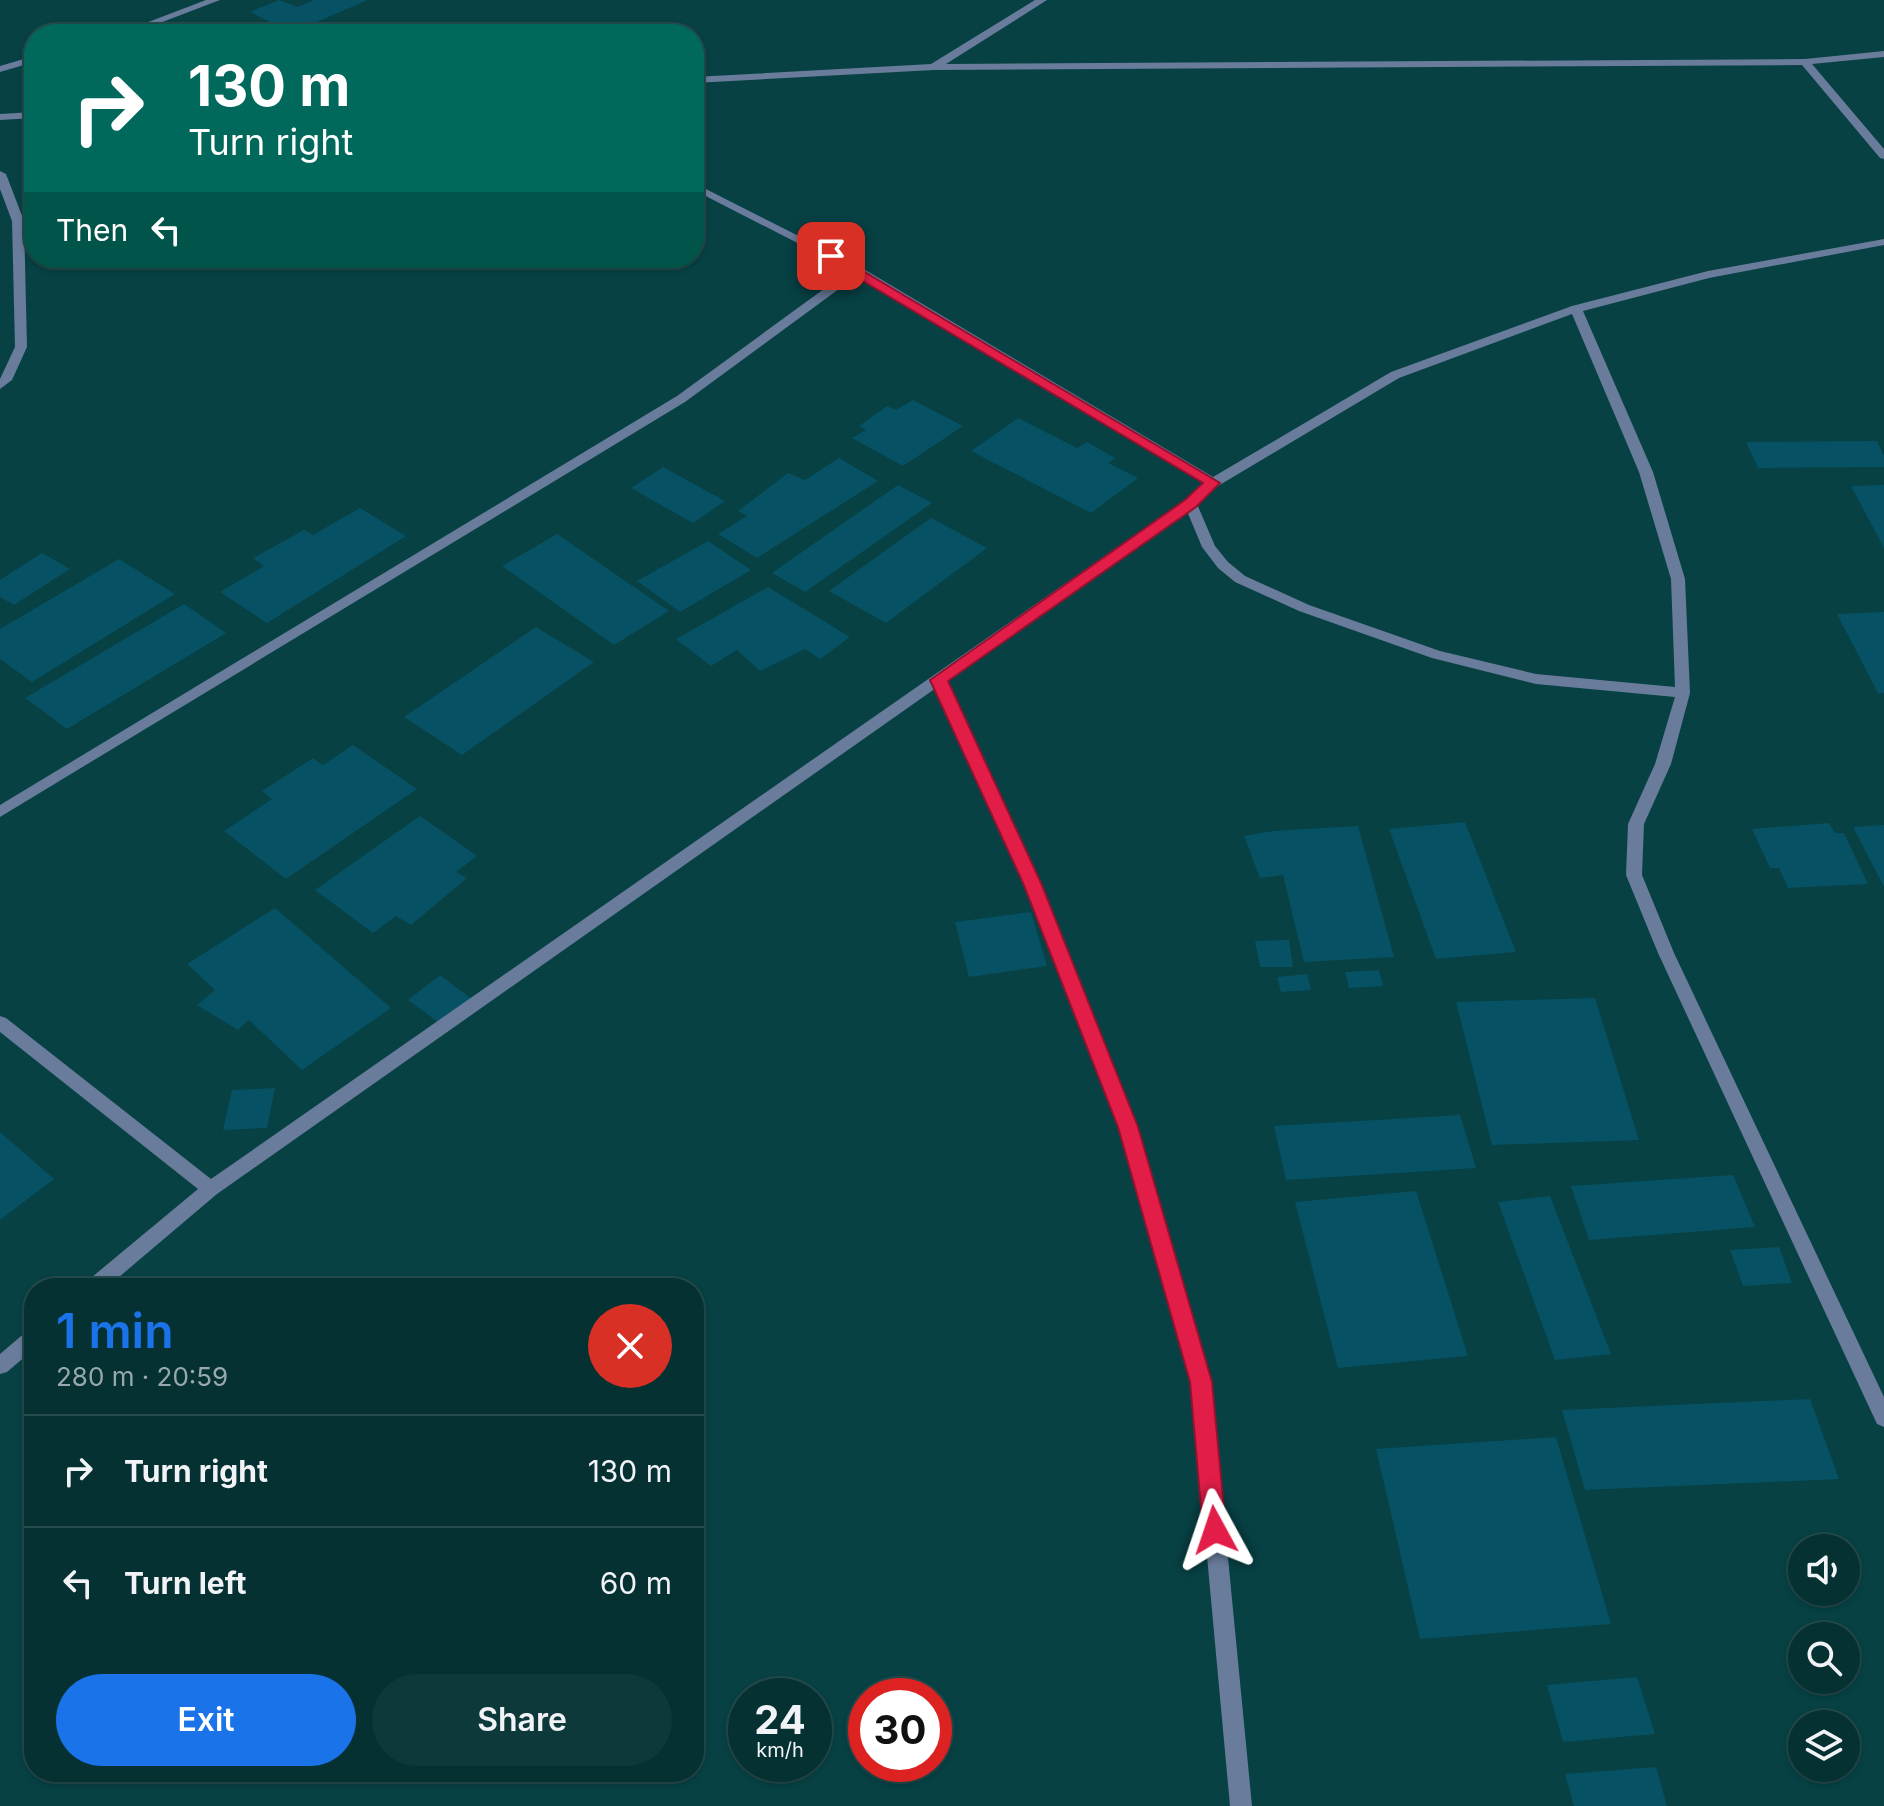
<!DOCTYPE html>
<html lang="en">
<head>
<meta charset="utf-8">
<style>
	:root { --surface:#053133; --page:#0e393b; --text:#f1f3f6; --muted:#97a9ac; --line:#264c4e; --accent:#1a73e8 }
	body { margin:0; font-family:Inter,sans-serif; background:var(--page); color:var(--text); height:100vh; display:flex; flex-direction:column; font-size:30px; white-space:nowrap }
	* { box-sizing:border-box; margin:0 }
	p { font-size:26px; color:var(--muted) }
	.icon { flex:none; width:44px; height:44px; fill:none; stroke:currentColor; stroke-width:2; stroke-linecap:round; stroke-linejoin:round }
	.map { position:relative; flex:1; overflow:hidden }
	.panel { position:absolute; left:24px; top:1278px; width:680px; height:504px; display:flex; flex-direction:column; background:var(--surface); border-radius:32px; box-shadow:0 2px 6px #0004,0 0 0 2px var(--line) }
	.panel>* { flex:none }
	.banner { position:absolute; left:24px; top:24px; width:680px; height:244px; border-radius:32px; box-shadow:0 2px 6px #0004,0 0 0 2px var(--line); background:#00695c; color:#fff; overflow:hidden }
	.buttons { position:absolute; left:1788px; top:1534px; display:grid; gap:16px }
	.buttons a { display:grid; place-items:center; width:72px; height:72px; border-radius:50%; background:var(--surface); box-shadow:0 2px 6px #0004,0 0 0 2px var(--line); font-size:40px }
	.speed { position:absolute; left:728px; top:1678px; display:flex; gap:16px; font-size:40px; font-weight:700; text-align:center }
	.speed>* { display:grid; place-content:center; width:104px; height:104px; border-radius:50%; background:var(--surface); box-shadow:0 2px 6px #0004,0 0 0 2px var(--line); line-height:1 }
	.speed small { font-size:20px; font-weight:400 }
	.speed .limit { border:12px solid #d22; background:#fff; color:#111 }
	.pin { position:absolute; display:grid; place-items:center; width:68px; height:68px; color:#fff; margin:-34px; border-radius:16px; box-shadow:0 4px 12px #0006 }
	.me { position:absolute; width:88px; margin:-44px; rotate:355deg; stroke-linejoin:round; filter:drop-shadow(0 0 6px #0008) }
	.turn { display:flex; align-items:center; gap:28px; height:168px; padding:0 32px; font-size:36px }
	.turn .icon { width:104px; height:104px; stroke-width:2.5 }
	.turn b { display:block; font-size:56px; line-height:68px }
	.then { display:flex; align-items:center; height:76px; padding:0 32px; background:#0003; gap:16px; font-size:30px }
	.round { display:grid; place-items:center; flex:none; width:84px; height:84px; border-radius:42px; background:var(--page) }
	.head { display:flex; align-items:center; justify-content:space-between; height:136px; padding:0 32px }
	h1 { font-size:48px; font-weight:600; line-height:60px; color:var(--accent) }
	.button { display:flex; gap:16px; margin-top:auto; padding:16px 32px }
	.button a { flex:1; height:92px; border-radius:48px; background:var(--accent); color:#fff; font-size:32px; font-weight:600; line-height:92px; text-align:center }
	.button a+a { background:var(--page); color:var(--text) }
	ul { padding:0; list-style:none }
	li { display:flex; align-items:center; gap:24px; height:112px; padding:0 32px; border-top:2px solid var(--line) }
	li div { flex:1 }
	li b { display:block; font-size:30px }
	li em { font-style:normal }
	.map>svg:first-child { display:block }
	.building { fill:#065163 }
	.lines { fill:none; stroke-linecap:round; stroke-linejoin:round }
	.minor { fill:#697c9b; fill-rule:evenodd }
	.route { fill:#e11d48; stroke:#92132f; stroke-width:2 }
</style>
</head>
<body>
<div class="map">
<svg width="1884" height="1806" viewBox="0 0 1884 1806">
	<rect width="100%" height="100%" fill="#074144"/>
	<g class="building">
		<path d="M279,0L298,7L314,0H368L291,33L250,12Z"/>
		<path d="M913,400L963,426L903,466L852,438L866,430L859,426L887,406L896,410Z"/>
		<path d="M1018,418L1077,448L1087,442L1115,458L1108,463L1138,478L1091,513L971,451Z"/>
		<path d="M1877,441L1884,456V467L1758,468L1746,442Z"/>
		<path d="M839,458L878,481L757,558L718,534L747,516L738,511L788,473L805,480Z"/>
		<path d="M663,467L725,501L693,523L631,488Z"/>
		<path d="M898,485L932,503L805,592L772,573Z"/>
		<path d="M1884,485V548L1851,486Z"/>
		<path d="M360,508L406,536L267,623L220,592L264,566L253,558L304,530L313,535Z"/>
		<path d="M931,518L987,548L886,623L829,591Z"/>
		<path d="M557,534L669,611L614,645L502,566Z"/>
		<path d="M708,541L751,570L680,612L637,581Z"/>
		<path d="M42,553L70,569L14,605L0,597V580Z"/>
		<path d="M119,559L175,594L32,682L0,659V629Z"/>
		<path d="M768,587L850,637L820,659L805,649L760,671L737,650L711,666L676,639Z"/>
		<path d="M184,604L226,633L67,729L25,698Z"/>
		<path d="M1884,612V693H1878L1837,614Z"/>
		<path d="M536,627L594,662L462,755L404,717Z"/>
		<path d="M353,745L417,789L286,879L224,831L272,799L262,791L313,758L323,765Z"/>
		<path d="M420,816L477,856L456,872L467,878L411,925L396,916L373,933L315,890Z"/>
		<path d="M1465,822L1516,952L1436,959L1389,829Z"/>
		<path d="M1829,823L1835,833H1844L1868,884L1788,888L1779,868H1770L1752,829Z"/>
		<path d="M1884,825V887L1853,827Z"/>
		<path d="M1358,826L1394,957L1304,962L1283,875L1260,878L1244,836L1273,831Z"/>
		<path d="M275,908L391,1008L302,1070L249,1020L238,1030L197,1005L215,990L187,964Z"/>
		<path d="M1031,912L1047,966L969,977L955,922Z"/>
		<path d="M1289,940L1293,967H1260L1255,941Z"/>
		<path d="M1379,970L1383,986L1349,988L1345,972Z"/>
		<path d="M1307,974L1311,990L1281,992L1277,977Z"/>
		<path d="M440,975L473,1000L442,1025L408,1000Z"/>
		<path d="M1595,998L1639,1140L1492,1145L1456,1002Z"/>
		<path d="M275,1088L267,1128L223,1130L232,1090Z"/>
		<path d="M1460,1115L1476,1168L1286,1180L1274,1126Z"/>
		<path d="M0,1132L54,1179L0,1220Z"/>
		<path d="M1733,1175L1755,1227L1589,1240L1571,1186Z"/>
		<path d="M1416,1191L1468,1356L1338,1368L1295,1202Z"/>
		<path d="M1550,1196L1611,1354L1555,1360L1498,1202Z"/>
		<path d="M1779,1247L1792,1283L1743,1286L1730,1250Z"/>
		<path d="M1810,1399L1839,1479L1585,1490L1562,1410Z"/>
		<path d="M1556,1437L1611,1624L1420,1639L1376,1449Z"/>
		<path d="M1637,1677L1655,1734L1563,1742L1547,1685Z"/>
		<path d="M1656,1767L1667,1806H1574L1565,1774Z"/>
	</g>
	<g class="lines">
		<g class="minor">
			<path d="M206,0H220L131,34H117Z"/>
			<path d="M1035,0H1047L946,64L1805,59L1884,51V57L1812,64L1884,149V159L1880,158L1802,65L934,70L694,83V77L931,64Z"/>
			<path d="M34,56V62L0,72V66Z"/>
			<path d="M34,112V118L0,120V114Z"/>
			<path d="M0,171L6,174L24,221L27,347L12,380L0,389V379L15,347L12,221L0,189Z"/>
			<path d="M694,183L862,268L1213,477L1391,372L1572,306L1708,271L1884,239V245L1709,278L1583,311L1653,472L1685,579L1690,693L1671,764L1644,824L1642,875L1674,953L1884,1397V1427L1877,1424L1658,953L1626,875L1628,824L1655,764L1675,697L1536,684L1432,658L1299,611L1235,582L1218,568L1202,547L1187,511L947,681L1040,883L1137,1127L1211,1382L1252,1806H1230L1191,1382L1119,1127L1024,883L936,688L217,1194L106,1288H84L86,1282L198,1189L0,1032V1016L6,1018L211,1179L1185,500L1204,484L858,275L685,402L0,817V805L677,396L850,270L694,190ZM1572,314L1639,472L1671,579L1675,687L1536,674L1440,651L1309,605L1245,576L1228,562L1215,546L1197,504L1218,486L1399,378Z"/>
			<path d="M34,1329V1349L7,1372L0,1374V1354L27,1331Z"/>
		</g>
	</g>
	<path class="route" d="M831,252L1220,483L1196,507L948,681L1041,883L1138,1127L1212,1382L1226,1530L1223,1538L1215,1541L1207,1538L1203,1530L1190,1382L1118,1127L1023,883L930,680L1185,500L1203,483L826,259L824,256Z"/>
</svg>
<div class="buttons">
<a><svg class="icon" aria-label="sound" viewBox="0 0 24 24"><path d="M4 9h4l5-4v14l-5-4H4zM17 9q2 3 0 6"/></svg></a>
<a><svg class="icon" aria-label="search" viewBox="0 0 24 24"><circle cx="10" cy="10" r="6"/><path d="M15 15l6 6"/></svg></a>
<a><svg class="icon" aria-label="layers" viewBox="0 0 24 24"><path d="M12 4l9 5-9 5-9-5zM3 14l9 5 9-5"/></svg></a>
</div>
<div class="speed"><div>24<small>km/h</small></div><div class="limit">30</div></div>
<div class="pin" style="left:831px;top:256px;background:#d93025"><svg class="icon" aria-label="arrive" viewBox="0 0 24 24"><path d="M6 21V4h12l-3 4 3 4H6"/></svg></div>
<svg class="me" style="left:1215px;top:1530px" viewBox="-20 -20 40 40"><path d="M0-17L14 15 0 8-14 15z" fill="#e11d48" stroke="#fff" stroke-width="4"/></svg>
<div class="banner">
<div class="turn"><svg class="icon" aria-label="right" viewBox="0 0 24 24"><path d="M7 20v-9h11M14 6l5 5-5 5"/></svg><div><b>130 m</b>Turn right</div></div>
<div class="then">Then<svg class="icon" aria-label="left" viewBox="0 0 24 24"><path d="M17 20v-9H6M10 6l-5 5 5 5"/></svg></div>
</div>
<section class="panel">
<div class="head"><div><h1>1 min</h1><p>280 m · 20:59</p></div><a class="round" style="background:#d93025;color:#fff"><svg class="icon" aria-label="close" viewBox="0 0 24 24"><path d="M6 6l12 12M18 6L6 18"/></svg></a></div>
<ul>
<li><svg class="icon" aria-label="right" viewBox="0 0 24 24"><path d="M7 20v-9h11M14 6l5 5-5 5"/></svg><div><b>Turn right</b></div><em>130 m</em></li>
<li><svg class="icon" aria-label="left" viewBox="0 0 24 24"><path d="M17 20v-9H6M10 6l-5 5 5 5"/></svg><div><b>Turn left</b></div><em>60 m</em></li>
</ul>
<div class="button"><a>Exit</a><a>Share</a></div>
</section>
</div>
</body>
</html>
